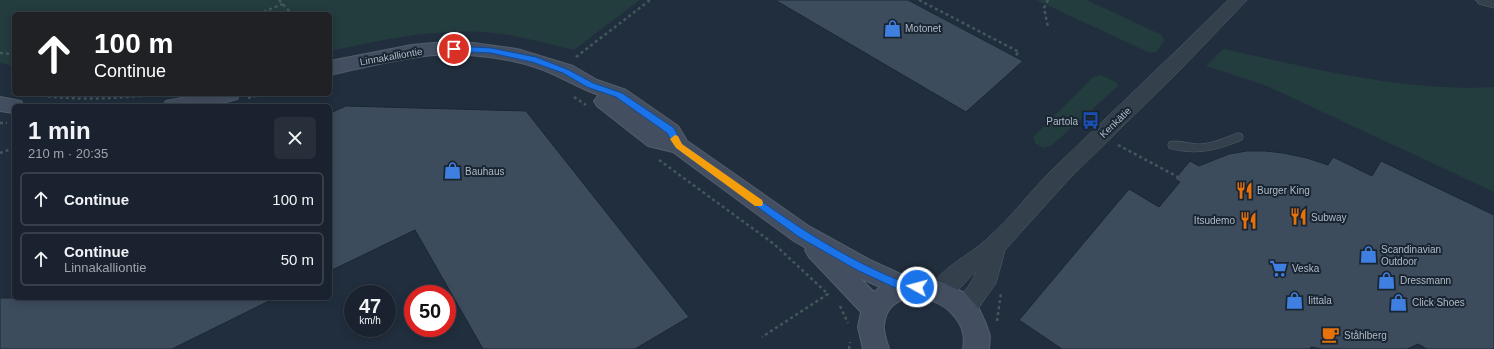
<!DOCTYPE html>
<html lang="en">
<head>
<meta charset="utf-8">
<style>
	:root { --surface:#19222e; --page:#262f3a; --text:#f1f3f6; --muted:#9fa4aa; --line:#373f4a }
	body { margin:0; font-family:Arial,sans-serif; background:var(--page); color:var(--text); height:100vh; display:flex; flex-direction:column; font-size:15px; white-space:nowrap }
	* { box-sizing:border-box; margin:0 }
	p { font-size:13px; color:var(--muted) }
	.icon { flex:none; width:22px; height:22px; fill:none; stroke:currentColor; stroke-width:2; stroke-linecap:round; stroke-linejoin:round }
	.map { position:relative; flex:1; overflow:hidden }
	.details { position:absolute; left:12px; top:104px; width:320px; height:196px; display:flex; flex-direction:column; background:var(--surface); border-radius:6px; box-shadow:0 2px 10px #0003,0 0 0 1px var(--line) }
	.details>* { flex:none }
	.top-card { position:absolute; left:12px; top:12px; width:320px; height:84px; border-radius:6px; box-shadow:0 2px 10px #0003,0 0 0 1px var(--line); background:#202124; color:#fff; overflow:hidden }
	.speed { position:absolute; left:344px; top:285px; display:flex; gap:8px; font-size:20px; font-weight:700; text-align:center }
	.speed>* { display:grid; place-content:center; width:52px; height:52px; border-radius:50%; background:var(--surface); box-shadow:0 2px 10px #0003,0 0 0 1px var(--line); line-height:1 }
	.speed small { font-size:10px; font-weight:400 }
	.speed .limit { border:6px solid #d22; background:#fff; color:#111 }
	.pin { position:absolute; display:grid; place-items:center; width:34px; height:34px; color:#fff; margin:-17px; border:2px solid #fff; border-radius:50%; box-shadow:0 1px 4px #0007 }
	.me { position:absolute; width:44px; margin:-22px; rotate:277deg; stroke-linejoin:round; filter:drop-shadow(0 0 3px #0008) }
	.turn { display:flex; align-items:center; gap:14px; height:84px; padding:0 16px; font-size:18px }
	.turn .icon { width:52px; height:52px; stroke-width:2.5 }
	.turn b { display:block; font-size:28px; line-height:34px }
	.round { display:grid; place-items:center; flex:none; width:42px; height:42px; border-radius:6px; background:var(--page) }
	.head { display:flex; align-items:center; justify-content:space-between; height:68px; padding:0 16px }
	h1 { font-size:24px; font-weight:800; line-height:30px }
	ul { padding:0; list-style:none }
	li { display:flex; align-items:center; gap:12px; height:54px; margin:0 8px 6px; padding:0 8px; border:2px solid var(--line); border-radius:6px }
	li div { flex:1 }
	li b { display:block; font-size:15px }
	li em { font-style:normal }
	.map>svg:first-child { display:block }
	.green { fill:#233c3e }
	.building { fill:#3d4c5d; stroke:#1c2734 }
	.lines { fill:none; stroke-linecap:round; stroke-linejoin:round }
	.service-casing { stroke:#535e6b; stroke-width:1 }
	.minor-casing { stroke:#535e6b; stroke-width:1 }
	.secondary-casing { stroke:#535e6b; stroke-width:2 }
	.path { stroke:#41595b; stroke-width:2.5; stroke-dasharray:3 3; stroke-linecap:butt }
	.service { fill:#35404d; fill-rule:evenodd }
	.minor { fill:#35404d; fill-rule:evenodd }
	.secondary { fill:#434f61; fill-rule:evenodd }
	.route { fill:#1a73e8; stroke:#114b97 }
	.slow { fill:#f59e0b }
	.labels { text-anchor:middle; stroke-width:4; stroke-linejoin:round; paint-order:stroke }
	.poi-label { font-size:10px; fill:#b0bbc9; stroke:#1a2532; text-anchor:start }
	.street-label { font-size:10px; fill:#b0bbc9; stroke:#1a2532 }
</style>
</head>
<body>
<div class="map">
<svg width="1494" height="349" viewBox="0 0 1494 349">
	<rect width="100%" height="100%" fill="#212e3d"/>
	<g class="green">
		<path d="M0,0H640L574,50C547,44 521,36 494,33C438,27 384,40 330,51V14H14V66L0,63Z"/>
		<path d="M1036,0H1087L1162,35L1164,41L1156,52L1150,53Z"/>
		<path d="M1223,49C1312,68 1402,92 1494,87V192L1267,86L1206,66Z"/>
		<path d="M1101,75L1116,82L1118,86L1051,146L1044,148L1035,143L1033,137L1093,77Z"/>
	</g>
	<g class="building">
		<path d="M775,0H908L1023,61L966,112Z"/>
		<path d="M346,106L526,111L689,317L635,349H483L415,230L330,271V113Z"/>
		<path d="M1247,151H1265L1283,153L1307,158L1328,165L1333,157L1372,176L1381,161L1494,215V349H1427L1418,344L1407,349H1322L1311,347L1310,349H1062L1019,320L1129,189L1159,207L1180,182L1175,179L1190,161L1199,166L1229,154Z"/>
		<path d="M0,298H275L172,349H0Z"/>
	</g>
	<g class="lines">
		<defs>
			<path id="service" d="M1238,133L1242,134L1243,137L1242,140C1217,150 1196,156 1169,148L1168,145L1169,142C1179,139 1191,145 1201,144C1214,143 1226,137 1238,133Z"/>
			<g id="minor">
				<path d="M1228,0H1247L1180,70L1069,179L1005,250L996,283L973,316L965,319L957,316L953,309C959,296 971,286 976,272C966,279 953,300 942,301C939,301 935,299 933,298L929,291C941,266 968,257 987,239C1012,217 1032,189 1056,166C1113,111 1172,56 1228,0Z"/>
				<path d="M1476,0H1494V8L1479,4Z"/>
			</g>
			<g id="secondary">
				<path d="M434,43H473L517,49L573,66L597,80L626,90L678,126L687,141L810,227L870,260L909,278L920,277L939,281L965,293L979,309L986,324L990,336L989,349H963C973,300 889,275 884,325C883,332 887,342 889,349H863L858,327L861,312L809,257L805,250L806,248L794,241L673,152L648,146L597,106L594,101L599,95C578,88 559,75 538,68C500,55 450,51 411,58C384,62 357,69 330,75V61L412,45ZM860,278L880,287L874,292Z"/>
				<path d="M203,94H240L237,99L211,106H163L166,101Z"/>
				<path d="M0,97L21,101L24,106H14V113L0,111Z"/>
			</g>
		</defs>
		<use href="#service" class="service-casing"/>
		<use href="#minor" class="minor-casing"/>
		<use href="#secondary" class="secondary-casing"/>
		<g class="path">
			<path d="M279,0L292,14"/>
			<path d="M919,0L1019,52L1015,56"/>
			<path d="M1048,0L1044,8L1048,27"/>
			<path d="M258,14L283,4"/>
			<path d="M0,53L14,54"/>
			<path d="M576,57L650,0"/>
			<path d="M30,94C73,101 116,99 159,94"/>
			<path d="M574,97L586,105"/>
			<path d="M248,98L265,94"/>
			<path d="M0,123H7"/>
			<path d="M1118,145L1178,177"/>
			<path d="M0,153L14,148"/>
			<path d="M659,160L774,244L828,294L762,337"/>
			<path d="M840,306L848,323"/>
			<path d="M997,321L1001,293"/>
			<path d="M849,349L850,342"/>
		</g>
		<use href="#service" class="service"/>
		<use href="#minor" class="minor"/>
		<use href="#secondary" class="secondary"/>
	</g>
	<path class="route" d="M454,46L491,48L536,57L569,70L593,83L622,93L674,128L682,144C752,194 822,250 903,282C908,284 915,282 920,284L922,287L920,290L904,292L900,290L857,270L799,237L676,148L667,133L616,97L587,87L563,73L532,62L491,53L451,51L450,49Z"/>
	<path class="slow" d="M675,135L678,136L682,144L762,200L763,203L762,206H755L676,148L670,139Z"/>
	<defs>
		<symbol id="shop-bare" viewBox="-9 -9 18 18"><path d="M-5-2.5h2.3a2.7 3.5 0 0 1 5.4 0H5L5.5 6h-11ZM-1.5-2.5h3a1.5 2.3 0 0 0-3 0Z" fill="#3f7fe0" stroke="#1a2532" stroke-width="2.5" paint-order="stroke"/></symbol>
		<symbol id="bus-bare" viewBox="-9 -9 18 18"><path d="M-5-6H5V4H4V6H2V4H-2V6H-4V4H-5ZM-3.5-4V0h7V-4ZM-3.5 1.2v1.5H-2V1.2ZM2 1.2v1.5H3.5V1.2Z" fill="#1a4fb4" stroke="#1a2532" stroke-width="2.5" paint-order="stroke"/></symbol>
		<symbol id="restaurant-bare" viewBox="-9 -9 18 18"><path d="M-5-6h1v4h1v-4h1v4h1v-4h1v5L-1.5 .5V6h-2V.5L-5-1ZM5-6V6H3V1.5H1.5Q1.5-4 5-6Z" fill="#e8710a" stroke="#1a2532" stroke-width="2.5" paint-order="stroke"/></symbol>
		<symbol id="supermarket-bare" viewBox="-9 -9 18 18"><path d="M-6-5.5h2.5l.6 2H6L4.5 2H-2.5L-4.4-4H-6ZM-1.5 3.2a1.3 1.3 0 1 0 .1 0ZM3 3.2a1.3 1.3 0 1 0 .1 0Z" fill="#3f7fe0" stroke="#1a2532" stroke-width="2.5" paint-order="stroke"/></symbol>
		<symbol id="cafe-bare" viewBox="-9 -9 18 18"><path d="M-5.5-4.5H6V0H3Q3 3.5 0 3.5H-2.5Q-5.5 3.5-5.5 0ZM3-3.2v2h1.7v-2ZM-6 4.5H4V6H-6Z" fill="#e8710a" stroke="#1a2532" stroke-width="2.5" paint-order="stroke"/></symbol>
	</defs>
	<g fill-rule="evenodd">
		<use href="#shop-bare" x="880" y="16" width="25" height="25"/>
		<use href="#bus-bare" x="1078" y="108" width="25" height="25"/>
		<use href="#shop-bare" x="440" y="158" width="25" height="25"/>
		<use href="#restaurant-bare" x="1232" y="178" width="25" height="25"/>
		<use href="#restaurant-bare" x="1286" y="204" width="25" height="25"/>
		<use href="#restaurant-bare" x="1236" y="208" width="25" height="25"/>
		<use href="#shop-bare" x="1356" y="242" width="25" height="25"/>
		<use href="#supermarket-bare" x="1266" y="256" width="25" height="25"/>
		<use href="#shop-bare" x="1374" y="268" width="25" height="25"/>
		<use href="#shop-bare" x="1282" y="288" width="25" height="25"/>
		<use href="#shop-bare" x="1386" y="290" width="25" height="25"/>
		<use href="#cafe-bare" x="1318" y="322" width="25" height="25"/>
	</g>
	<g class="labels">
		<g class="poi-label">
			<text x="905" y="32">Motonet</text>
			<text x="1078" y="125" text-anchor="end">Partola</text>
			<text x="465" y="175">Bauhaus</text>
			<text x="1257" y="194">Burger King</text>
			<text x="1311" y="221">Subway</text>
			<text x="1235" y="224" text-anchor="end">Itsudemo</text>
			<text x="1381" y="253">Scandinavian<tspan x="1381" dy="12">Outdoor</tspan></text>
			<text x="1292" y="272">Veska</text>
			<text x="1400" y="284">Dressmann</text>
			<text x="1308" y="304">Iittala</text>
			<text x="1412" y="306">Click Shoes</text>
			<text x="1344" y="339">Ståhlberg</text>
		</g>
		<g class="street-label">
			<text transform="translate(391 56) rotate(-10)" y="4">Linnakalliontie</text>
			<text transform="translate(1115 122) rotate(-44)" y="4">Kenkätie</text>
		</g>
	</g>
</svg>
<div class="speed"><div>47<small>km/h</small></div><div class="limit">50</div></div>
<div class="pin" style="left:454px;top:49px;background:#d93025"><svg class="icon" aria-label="arrive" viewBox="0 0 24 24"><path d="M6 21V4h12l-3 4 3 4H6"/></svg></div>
<svg class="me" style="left:917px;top:287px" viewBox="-20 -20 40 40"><circle r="17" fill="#1a73e8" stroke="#fff" stroke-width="3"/><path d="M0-11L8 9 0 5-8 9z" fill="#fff"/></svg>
<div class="top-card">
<div class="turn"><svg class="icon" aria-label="ahead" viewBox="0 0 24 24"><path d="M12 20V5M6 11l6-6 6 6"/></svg><div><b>100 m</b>Continue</div></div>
</div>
<section class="details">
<div class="head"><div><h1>1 min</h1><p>210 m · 20:35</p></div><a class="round"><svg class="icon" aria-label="close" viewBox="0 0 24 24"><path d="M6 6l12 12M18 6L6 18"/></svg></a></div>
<ul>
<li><svg class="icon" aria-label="ahead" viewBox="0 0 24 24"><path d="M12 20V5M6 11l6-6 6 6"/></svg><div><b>Continue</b></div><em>100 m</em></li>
<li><svg class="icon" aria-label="ahead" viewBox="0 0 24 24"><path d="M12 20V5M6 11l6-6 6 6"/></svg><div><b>Continue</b><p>Linnakalliontie</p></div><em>50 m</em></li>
</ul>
</section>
</div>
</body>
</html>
